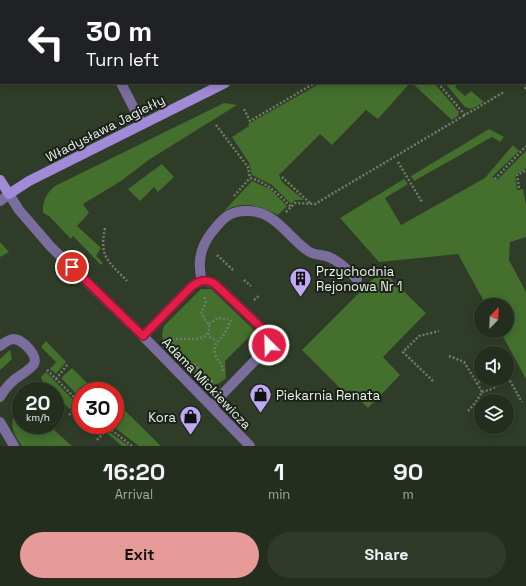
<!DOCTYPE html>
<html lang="en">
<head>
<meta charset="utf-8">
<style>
	:root { --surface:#232e1e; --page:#2f3a2b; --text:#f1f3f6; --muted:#a3a8a4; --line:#404a3c; --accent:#e69b98 }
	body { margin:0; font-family:"Space Grotesk",sans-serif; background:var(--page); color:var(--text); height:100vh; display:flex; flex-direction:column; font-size:15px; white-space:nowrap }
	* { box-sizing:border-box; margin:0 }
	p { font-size:13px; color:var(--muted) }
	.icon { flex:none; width:22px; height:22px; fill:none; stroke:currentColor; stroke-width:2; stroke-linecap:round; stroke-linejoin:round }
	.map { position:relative; height:446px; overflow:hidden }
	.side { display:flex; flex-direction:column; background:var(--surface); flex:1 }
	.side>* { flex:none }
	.top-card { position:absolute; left:0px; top:0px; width:526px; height:84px; box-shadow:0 2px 10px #0003,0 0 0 1px var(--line); background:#202124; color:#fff; overflow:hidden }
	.needle { width:26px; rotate:23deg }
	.buttons { position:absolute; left:474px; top:298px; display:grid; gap:8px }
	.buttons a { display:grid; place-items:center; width:40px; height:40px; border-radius:50%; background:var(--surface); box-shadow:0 2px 10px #0003,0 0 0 1px var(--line); font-size:20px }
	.speed { position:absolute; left:12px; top:382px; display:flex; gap:8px; font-size:20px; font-weight:700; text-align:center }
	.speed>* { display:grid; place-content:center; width:52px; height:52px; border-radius:50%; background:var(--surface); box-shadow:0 2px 10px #0003,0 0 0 1px var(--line); line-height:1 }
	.speed small { font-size:10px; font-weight:400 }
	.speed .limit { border:6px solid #d22; background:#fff; color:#111 }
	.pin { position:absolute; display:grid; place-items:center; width:34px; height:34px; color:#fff; margin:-17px; border:2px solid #fff; border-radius:50%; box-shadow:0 1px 4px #0007 }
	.me { position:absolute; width:44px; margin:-22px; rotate:337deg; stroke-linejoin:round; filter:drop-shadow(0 0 3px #0008) }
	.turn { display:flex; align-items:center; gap:14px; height:84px; padding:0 20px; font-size:18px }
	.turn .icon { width:52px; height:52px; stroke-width:2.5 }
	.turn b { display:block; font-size:28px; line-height:34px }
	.eta { display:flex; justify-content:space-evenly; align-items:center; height:68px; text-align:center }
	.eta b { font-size:24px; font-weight:700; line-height:28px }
	.button { display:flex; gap:8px; margin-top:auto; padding:8px 20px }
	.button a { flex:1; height:46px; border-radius:24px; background:var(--accent); color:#111; font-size:16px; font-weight:700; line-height:46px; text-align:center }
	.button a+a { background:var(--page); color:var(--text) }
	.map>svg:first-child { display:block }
	.green { fill:#446f2d }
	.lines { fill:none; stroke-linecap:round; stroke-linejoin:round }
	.path { stroke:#707c6b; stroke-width:2.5; stroke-dasharray:2 2; stroke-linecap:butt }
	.lane { stroke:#7b6d9e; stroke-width:10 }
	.street { stroke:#7b6d9e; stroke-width:10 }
	.secondary { stroke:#a18ad7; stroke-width:10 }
	.route-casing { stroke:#92132f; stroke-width:10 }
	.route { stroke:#e11d48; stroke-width:7 }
	.labels { text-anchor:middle; stroke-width:4; stroke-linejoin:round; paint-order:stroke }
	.street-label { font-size:13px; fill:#e9f2e6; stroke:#1b2118 }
	.poi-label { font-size:13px; fill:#e9f2e6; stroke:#1b2118; text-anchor:start }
</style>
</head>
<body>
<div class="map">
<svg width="526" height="446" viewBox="0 0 526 446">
	<rect width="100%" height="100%" fill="#2f3d28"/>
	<g class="green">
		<path d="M95,0H168V1H93Z"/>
		<path d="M321,83H410L378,119L366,110L332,145L320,134L279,175L282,182L304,200H295L291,204L272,185L252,175L249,163L232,137L249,126L248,124Z"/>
		<path d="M412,83H434L459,112L458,116L452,120Z"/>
		<path d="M445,83H459L455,87L465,96L471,91L484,102L471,109L465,107Z"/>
		<path d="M224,103L237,105L150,159L121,181L83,204L89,213L77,226L101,248L96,256L103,263L101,265L73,236L71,239L49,216L43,213C42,202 47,192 55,186Z"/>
		<path d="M489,129L504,137L500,142L492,137L414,181L411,176Z"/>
		<path d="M513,145L519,151L492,177L497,180L526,151V168L515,175L517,190L523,189L526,205V237L510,242L509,260L526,292V379L500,331H507V305H486L458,254L379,262L340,218L404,179L408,184L385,198L401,225L485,178Z"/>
		<path d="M162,164L174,177L158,192L154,187L140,201L128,189Z"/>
		<path d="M252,181L270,189L287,206L278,215C261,206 242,200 224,211Z"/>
		<path d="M0,242L9,252L0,257Z"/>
		<path d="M382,270L426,313L383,357L400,375L368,408L350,390L346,394L302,350Z"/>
		<path d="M201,289H211L254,330L253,333L225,361L226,378C219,385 211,388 203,381L166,346C162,339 161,333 164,326Z"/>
		<path d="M46,341L66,362L56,374L50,369L56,362L41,347Z"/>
		<path d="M10,350L12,359L0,370V359Z"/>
		<path d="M72,368L90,386L94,381L104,391H81V399L61,378Z"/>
		<path d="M46,372L75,402L70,409L55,395V391H50L44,385L41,377Z"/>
		<path d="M115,401L161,446H139L111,425H115Z"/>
		<path d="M21,403V425H55V419L60,423L54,430L72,446H22C10,430 9,419 21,403Z"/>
		<path d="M108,431L129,446H122L106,432Z"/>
	</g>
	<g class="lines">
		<g class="path">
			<path d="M455,1L457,0"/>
			<path d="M513,1L515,0"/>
			<path d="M438,83L465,115L504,92"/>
			<path d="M525,89L526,87"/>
			<path d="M244,109L250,121L315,83"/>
			<path d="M216,125L248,167L250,178C268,183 278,194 291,207"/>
			<path d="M398,162L422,202"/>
			<path d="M282,177L311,204"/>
			<path d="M495,179L526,146"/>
			<path d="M519,188L517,175L526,170"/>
			<path d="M234,196L250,178"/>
			<path d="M286,212L295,203L315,204L465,115"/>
			<path d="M105,228C99,257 108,261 127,281"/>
			<path d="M217,255L233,270"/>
			<path d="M244,280L251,286"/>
			<path d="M254,300L260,295"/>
			<path d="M209,324L218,318L228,319"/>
			<path d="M208,333L210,337L217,341"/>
			<path d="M168,339H196L206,336L209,330V324L205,320L201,312L206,303L204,296"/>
			<path d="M449,356L464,362L477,383"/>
			<path d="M194,364L211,381H214"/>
			<path d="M47,370L81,404"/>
			<path d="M223,371C223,364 217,361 215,354C213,342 219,342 224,334C227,330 229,324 231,320"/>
			<path d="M56,379L68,364"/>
			<path d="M433,381L403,352L419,336L439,331"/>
			<path d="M482,392L492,389L509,379L522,402"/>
			<path d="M468,411L476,402L482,392L477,383L483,379"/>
			<path d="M69,415L79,402"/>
			<path d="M105,425L132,446"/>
			<path d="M97,440L108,428"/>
		</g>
		<g class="lane">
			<path d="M263,0L264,1"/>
			<path d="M202,281C197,263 200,247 212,232C223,218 230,210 249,211C276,212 288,237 308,251C315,256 324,254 331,258C341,262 349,272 357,279"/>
			<path d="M0,346C4,343 9,339 14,339C23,340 38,355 34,364C31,369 19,376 14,380C8,385 4,390 0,397"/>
			<path d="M0,422L14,446"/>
		</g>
		<g class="street">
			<path d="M67,0L68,1"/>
			<path d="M121,83L142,124"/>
			<path d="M0,201L9,194L19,210L51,247L143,336L250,446"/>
			<path d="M143,336L191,287C199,280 206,279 215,284L267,333L270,339L267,348L212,405"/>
		</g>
		<g class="secondary">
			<path d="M378,1L379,0"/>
			<path d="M0,180L9,194L29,181L225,83"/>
		</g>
	</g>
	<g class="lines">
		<defs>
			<path id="route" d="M72,267L143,336L191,287C198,281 207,278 215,284L267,333L270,338L269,345"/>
		</defs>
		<use href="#route" class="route-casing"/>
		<use href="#route" class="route"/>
	</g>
	<defs>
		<symbol id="building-pin" viewBox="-11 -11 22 30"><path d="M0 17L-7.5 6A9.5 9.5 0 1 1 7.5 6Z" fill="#bfa9f4" stroke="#1b2118"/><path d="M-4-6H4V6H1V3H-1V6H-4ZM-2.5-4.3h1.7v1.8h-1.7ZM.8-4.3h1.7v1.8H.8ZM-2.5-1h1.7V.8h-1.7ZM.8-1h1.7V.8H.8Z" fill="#111"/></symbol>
		<symbol id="shop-pin" viewBox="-11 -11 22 30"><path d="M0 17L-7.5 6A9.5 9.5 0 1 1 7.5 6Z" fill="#bfa9f4" stroke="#1b2118"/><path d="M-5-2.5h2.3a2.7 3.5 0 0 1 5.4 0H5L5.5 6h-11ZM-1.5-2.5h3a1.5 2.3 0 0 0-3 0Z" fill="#111"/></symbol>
	</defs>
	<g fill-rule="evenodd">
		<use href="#building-pin" x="288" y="266" width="25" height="34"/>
		<use href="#shop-pin" x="248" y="382" width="25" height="34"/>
		<use href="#shop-pin" x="178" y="404" width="25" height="34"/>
	</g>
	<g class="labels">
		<g class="street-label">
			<text transform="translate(105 128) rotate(-27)" y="5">Władysława Jagiełły</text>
			<text transform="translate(207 383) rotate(46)" y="5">Adama Mickiewicza</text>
		</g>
		<g class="poi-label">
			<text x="316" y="276">Przychodnia<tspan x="316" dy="15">Rejonowa Nr 1</tspan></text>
			<text x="276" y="400">Piekarnia Renata</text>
			<text x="176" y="422" text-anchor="end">Kora</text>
		</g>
	</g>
</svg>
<div class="buttons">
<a><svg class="needle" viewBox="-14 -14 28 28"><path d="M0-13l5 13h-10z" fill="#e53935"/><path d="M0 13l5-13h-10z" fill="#a3a8a4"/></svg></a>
<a><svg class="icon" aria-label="sound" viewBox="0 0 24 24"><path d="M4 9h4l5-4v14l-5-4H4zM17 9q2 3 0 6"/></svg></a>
<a><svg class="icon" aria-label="layers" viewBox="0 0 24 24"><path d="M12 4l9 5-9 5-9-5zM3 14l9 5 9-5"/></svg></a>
</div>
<div class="speed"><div>20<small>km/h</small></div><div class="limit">30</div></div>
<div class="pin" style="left:72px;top:267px;background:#d93025"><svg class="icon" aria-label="arrive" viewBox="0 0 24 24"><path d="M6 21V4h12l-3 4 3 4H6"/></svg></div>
<svg class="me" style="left:269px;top:345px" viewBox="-20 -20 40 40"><circle r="17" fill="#e11d48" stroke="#fff" stroke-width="3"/><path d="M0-11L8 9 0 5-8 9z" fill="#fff"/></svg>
<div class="top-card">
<div class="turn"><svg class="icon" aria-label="left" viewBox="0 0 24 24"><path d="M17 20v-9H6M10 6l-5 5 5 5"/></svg><div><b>30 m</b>Turn left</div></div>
</div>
</div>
<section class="side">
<div class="eta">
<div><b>16:20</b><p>Arrival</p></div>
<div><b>1</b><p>min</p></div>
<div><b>90</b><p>m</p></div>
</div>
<div class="button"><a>Exit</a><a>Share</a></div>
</section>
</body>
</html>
